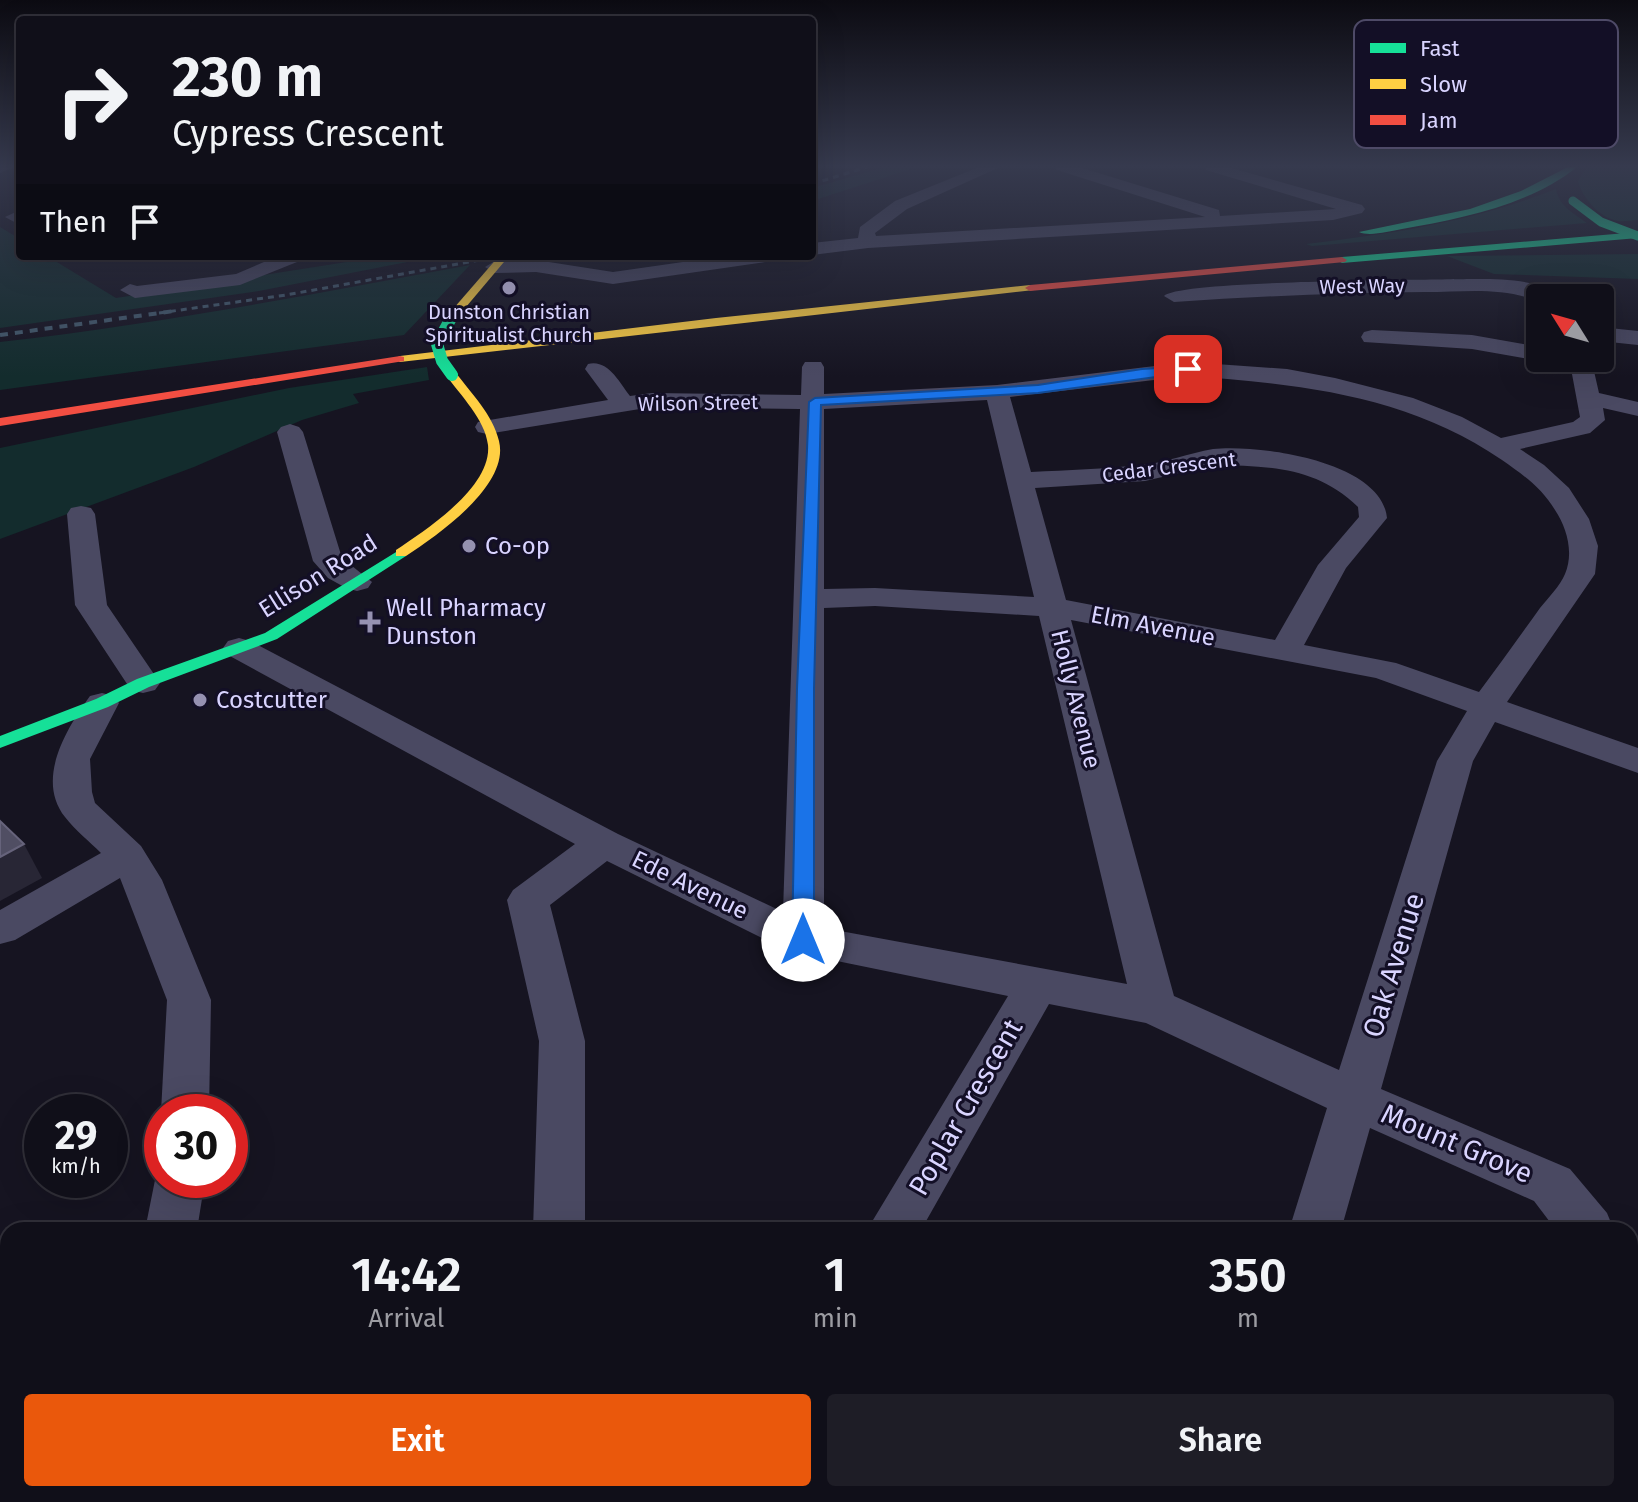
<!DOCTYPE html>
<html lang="en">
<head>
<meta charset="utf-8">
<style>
	:root { --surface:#100f19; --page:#1e1d26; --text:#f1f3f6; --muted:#9c9ca2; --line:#302f38; --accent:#ea580c }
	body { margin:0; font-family:"Fira Sans",sans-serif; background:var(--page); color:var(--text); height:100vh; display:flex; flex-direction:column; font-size:30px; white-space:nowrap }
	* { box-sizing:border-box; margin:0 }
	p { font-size:26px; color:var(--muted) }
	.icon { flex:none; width:44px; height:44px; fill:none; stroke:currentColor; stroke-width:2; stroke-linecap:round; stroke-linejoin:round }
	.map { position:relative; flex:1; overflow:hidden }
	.sheet { position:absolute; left:0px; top:1222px; width:1638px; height:280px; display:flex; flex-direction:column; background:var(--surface); border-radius:24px 24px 0 0; box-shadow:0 8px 32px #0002,0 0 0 2px var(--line) }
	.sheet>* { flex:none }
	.hud { position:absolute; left:16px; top:16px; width:800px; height:244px; border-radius:8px; box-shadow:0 8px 32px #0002,0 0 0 2px var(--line); background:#100f19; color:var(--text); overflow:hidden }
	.needle { width:52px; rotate:307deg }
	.tools { position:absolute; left:1526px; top:284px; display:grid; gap:16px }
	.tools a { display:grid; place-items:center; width:88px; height:88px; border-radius:8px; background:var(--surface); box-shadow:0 8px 32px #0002,0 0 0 2px var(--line); font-size:40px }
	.speed { position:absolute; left:24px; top:1094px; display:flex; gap:16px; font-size:40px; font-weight:700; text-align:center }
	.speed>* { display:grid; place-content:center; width:104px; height:104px; border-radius:50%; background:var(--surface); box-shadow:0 8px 32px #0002,0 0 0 2px var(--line); line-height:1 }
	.speed small { font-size:20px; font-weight:400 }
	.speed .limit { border:12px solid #d22; background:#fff; color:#111 }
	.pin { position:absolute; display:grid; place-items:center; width:68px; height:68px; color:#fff; margin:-34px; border-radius:16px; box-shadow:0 4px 12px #0006 }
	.me { position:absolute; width:88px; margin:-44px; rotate:0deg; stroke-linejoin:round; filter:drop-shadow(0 0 6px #0008) }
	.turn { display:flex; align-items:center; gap:28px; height:168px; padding:0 24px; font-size:36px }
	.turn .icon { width:104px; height:104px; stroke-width:2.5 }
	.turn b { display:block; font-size:56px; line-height:68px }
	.then { display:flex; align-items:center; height:76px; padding:0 24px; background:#0003; gap:16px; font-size:30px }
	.eta { display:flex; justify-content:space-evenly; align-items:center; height:136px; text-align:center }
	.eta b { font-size:48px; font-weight:600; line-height:56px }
	.action { display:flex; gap:16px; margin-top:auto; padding:16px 24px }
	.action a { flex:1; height:92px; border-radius:8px; background:var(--accent); color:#fff; font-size:32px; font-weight:600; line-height:92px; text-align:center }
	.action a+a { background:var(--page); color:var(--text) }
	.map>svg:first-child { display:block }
	.green { fill:#132c2d }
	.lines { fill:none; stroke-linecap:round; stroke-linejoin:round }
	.street { fill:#4a4962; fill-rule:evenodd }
	.fast { fill:#16e098; fill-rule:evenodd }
	.slow { fill:#ffcf43; fill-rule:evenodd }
	.jam { fill:#f24e42; fill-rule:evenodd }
	.rail-far1 { stroke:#43596b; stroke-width:3; stroke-dasharray:6 5; stroke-linecap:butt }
	.rail { stroke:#43596b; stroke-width:4; stroke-dasharray:8 7; stroke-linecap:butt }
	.fast-bridge-far1 { stroke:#16e098; stroke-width:9 }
	.fast-bridge { stroke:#16e098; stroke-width:12 }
	.shaded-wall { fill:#282635 }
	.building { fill:#504e63; stroke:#66637b; stroke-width:2 }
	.route { fill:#1a73e8; stroke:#114b97; stroke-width:2 }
	.poi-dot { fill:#9591b1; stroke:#130f26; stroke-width:3 }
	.labels { text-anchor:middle; stroke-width:6; stroke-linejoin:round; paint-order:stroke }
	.far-street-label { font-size:20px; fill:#d9d4ff; stroke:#130f26 }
	.far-poi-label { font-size:20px; fill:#d9d4ff; stroke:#130f26 }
	.poi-label { font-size:24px; fill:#d9d4ff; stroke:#130f26; text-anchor:start }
	.street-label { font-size:24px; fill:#d9d4ff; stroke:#130f26 }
	.near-street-label { font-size:28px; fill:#d9d4ff; stroke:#130f26 }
	.key { fill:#130f26; stroke:#4e4a67; stroke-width:2 }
	.key-label { font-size:22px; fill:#d9d4ff }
</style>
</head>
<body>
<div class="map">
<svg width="1638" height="1502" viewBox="0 0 1638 1502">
	<rect width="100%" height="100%" fill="#161421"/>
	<g class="green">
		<path d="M885,167H917L812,201V188Z"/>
		<path d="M1587,167H1638V220C1632,220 1624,222 1618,221C1600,218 1582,198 1578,181Z"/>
		<path d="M1556,189C1559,206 1573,213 1587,223L1312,246L1306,244C1395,233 1471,222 1556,189Z"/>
		<path d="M0,227L20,239V256H47L116,298L385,256H438L259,291L0,328Z"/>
		<path d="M1638,254V279L1494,274L1447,256Z"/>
		<path d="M470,265L404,335L0,390V342C158,324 314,294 470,265Z"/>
		<path d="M427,367L429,380L353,394L359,403L302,420L194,467L0,539V448L289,388Z"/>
	</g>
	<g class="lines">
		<g class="street">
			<path d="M0,167H14L0,173Z"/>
			<path d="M979,167H1000L907,209L875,233L876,236L1205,217L1057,170L1055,167H1079L1219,210L1220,216L1336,209L1206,170L1204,167H1228L1362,205L1365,209L1362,213L1333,220L868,248L812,255V243L858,238L860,227L895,201Z"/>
			<path d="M20,210V225L5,217Z"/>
			<path d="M278,256H305L302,260L240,285L135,298L120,290L130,284L137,286L236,274Z"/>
			<path d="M725,256H775L765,262L613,284L536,272L495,273L485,267L495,261L536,260L613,272Z"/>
			<path d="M1472,279C1497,279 1541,278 1558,298H1540V302C1503,286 1464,292 1425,292C1341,293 1258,296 1174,302L1164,296C1178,280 1433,280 1472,279Z"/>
			<path d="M1600,327L1638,331V345L1600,341Z"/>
			<path d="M1372,330L1472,335L1540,347V358H1548L1540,361L1472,349L1364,342L1361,337L1364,332Z"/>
			<path d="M1569,358H1591L1599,393L1638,402V416L1603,408L1605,420L1590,433L1520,449L1544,465L1569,488L1589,519L1598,546L1595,574L1507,702L1638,748V773L1495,722L1473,761L1381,1089L1570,1169L1607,1213L1614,1230H1556L1534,1201L1370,1128L1341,1230H1289L1327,1108L1146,1023L1049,1004L921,1230H867L1008,996L788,951L607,861L550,905L585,1041V1230H533L539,1041L507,900L513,890L575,844L228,655L223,648L228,641L239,638L250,641L618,834L783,912L800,409L652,407L487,434L478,432L475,427L478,422L608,400L585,369L588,364C608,359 619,382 630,396L652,393L801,395L802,367L805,362H821L824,367V394L997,385L1188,362L1287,369L1335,378L1413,398L1462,417L1501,438L1573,422L1580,417ZM1188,376C1299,384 1407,395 1502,460C1522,474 1542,488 1555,510C1567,528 1574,553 1565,574C1560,586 1548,598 1540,608C1520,636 1500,664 1479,692L1396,663L1304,645L1346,568L1387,518C1382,461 1258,444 1213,449C1189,453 1165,463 1141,465C1104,469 1068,470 1031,472L1010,397ZM987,400L1034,597L875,588L824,589V409ZM1214,465C1269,466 1317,467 1358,507L1359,517L1318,565L1275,640L1066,600L1035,488L1145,481ZM875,606L1039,616L1127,984L824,928V608ZM1071,620L1376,678L1467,711L1437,761L1339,1070L1174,996Z"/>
			<path d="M290,424L299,427L303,432L342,558L372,582L368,588L357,591L346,588L328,578L313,561L277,432L281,427Z"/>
			<path d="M81,506L91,508L95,514L107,605L160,683L155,690L143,693L131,690L75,605L67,514L71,508Z"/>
			<path d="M102,693L114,696L119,703L90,759L92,792L95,803L141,846L162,880L211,1000L209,1112H161L167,1000L120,878L15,940L0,944V910L101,853C89,841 75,830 65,817C35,779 67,728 90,696Z"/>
			<path d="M162,1164V1180H205L197,1230H145L155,1180Z"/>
			<path d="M1630,1257L1638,1260V1319L1630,1316Z"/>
			<path d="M36,1494H100L96,1502H33Z"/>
			<path d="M504,1494H566L564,1502H502Z"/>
			<path d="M751,1494H813L815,1502H753Z"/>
			<path d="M1210,1494H1272L1269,1502H1207Z"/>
		</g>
		<g class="fast">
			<path d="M1568,167H1577C1530,205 1460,219 1402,229C1389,231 1370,237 1359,232L1470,209L1521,191Z"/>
			<path d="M1638,232V238L1342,263L1337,260L1342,257Z"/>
			<path d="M401,549L406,550V556L277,639L149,687L108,707L0,748V736L96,699L137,679L265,633Z"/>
		</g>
		<g class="slow">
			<path d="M499,256H509L455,320H447V316Z"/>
			<path d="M1030,285L1035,288L1034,290L400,362L394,359L400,356L716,318Z"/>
			<path d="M448,373H456C471,393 493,415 499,441C510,485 438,535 406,556H396V550C426,530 492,487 488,445C485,419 460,395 446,375Z"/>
		</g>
		<g class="jam">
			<path d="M1342,257L1347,260L1345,262L1030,291L1025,288L1030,285Z"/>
			<path d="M400,356L404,357V361L0,426V418Z"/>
		</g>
		<g class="rail-far1">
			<path d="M812,184L867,167"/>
			<path d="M159,313L286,295L502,256"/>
		</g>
		<path class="rail" d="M0,335L174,311"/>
		<path class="fast-bridge-far1" d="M1573,201L1601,222L1638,236"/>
		<path class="fast-bridge" d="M451,318L437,344L442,361L452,375"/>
	</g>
	<path class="shaded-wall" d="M24,844L42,878L0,901V857Z"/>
	<path class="building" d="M0,821L24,844L0,857Z"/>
	<linearGradient id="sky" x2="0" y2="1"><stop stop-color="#0c0b12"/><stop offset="0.44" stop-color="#363a4e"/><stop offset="1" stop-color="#363a4e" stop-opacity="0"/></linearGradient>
	<rect width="1638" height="377" fill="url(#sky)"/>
	<path class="route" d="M1188,366L1193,367V372L1038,393L821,405L814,689V940L811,945H795L792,940L797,689L809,402L815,398L1038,385L1142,369Z"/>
	<g class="poi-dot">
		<circle cx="509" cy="288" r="8"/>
		<circle cx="469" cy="546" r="8"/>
		<path d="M366 610h8v8h8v8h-8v8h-8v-8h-8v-8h8z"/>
		<circle cx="200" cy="700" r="8"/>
	</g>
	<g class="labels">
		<g class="far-street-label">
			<text transform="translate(1362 286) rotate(-1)" y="7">West Way</text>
			<text transform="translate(698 403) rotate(-1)" y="7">Wilson Street</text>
			<text transform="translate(1169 467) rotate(-7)" y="7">Cedar Crescent</text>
		</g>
		<g class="far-poi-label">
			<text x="509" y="319">Dunston Christian<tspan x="509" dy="23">Spiritualist Church</tspan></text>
		</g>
		<g class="poi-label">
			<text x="485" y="554">Co-op</text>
			<text x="386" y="616">Well Pharmacy<tspan x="386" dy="28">Dunston</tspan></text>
			<text x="216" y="708">Costcutter</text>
		</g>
		<g class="street-label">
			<text transform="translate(318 576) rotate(-32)" y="8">Ellison Road</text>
			<text transform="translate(1153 626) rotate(11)" y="8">Elm Avenue</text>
			<text transform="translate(1076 699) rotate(76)" y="8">Holly Avenue</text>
			<text transform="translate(690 885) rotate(26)" y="8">Ede Avenue</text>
		</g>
		<g class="near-street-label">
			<text transform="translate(1393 965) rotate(-73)" y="10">Oak Avenue</text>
			<text transform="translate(965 1107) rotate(-60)" y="10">Poplar Crescent</text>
			<text transform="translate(1457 1143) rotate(23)" y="10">Mount Grove</text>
		</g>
	</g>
	<rect x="1354" y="20" width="264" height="128" rx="12" class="key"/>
	<rect x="1370" y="43" width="36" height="10" fill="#16e098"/>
	<rect x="1370" y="79" width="36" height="10" fill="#ffcf43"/>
	<rect x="1370" y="115" width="36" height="10" fill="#f24e42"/>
	<g class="key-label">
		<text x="1420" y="56">Fast</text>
		<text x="1420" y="92">Slow</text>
		<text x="1420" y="128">Jam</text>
	</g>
</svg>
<div class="tools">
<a><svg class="needle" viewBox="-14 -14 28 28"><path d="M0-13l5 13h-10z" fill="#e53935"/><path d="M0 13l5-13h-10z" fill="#9c9ca2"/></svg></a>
</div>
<div class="speed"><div>29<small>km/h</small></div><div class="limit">30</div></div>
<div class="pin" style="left:1188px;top:369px;background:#d93025"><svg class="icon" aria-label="arrive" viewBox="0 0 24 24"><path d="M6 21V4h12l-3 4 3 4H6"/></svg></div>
<svg class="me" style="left:803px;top:940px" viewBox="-20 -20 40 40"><circle r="19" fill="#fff"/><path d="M0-13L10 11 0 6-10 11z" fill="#1a73e8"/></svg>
<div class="hud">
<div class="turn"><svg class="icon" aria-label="right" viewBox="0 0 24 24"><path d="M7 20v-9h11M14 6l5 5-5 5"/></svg><div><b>230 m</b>Cypress Crescent</div></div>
<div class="then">Then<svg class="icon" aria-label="arrive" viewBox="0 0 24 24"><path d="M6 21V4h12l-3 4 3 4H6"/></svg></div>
</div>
<section class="sheet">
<div class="eta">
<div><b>14:42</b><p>Arrival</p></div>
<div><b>1</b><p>min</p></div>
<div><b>350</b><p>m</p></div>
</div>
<div class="action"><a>Exit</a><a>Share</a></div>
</section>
</div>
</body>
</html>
